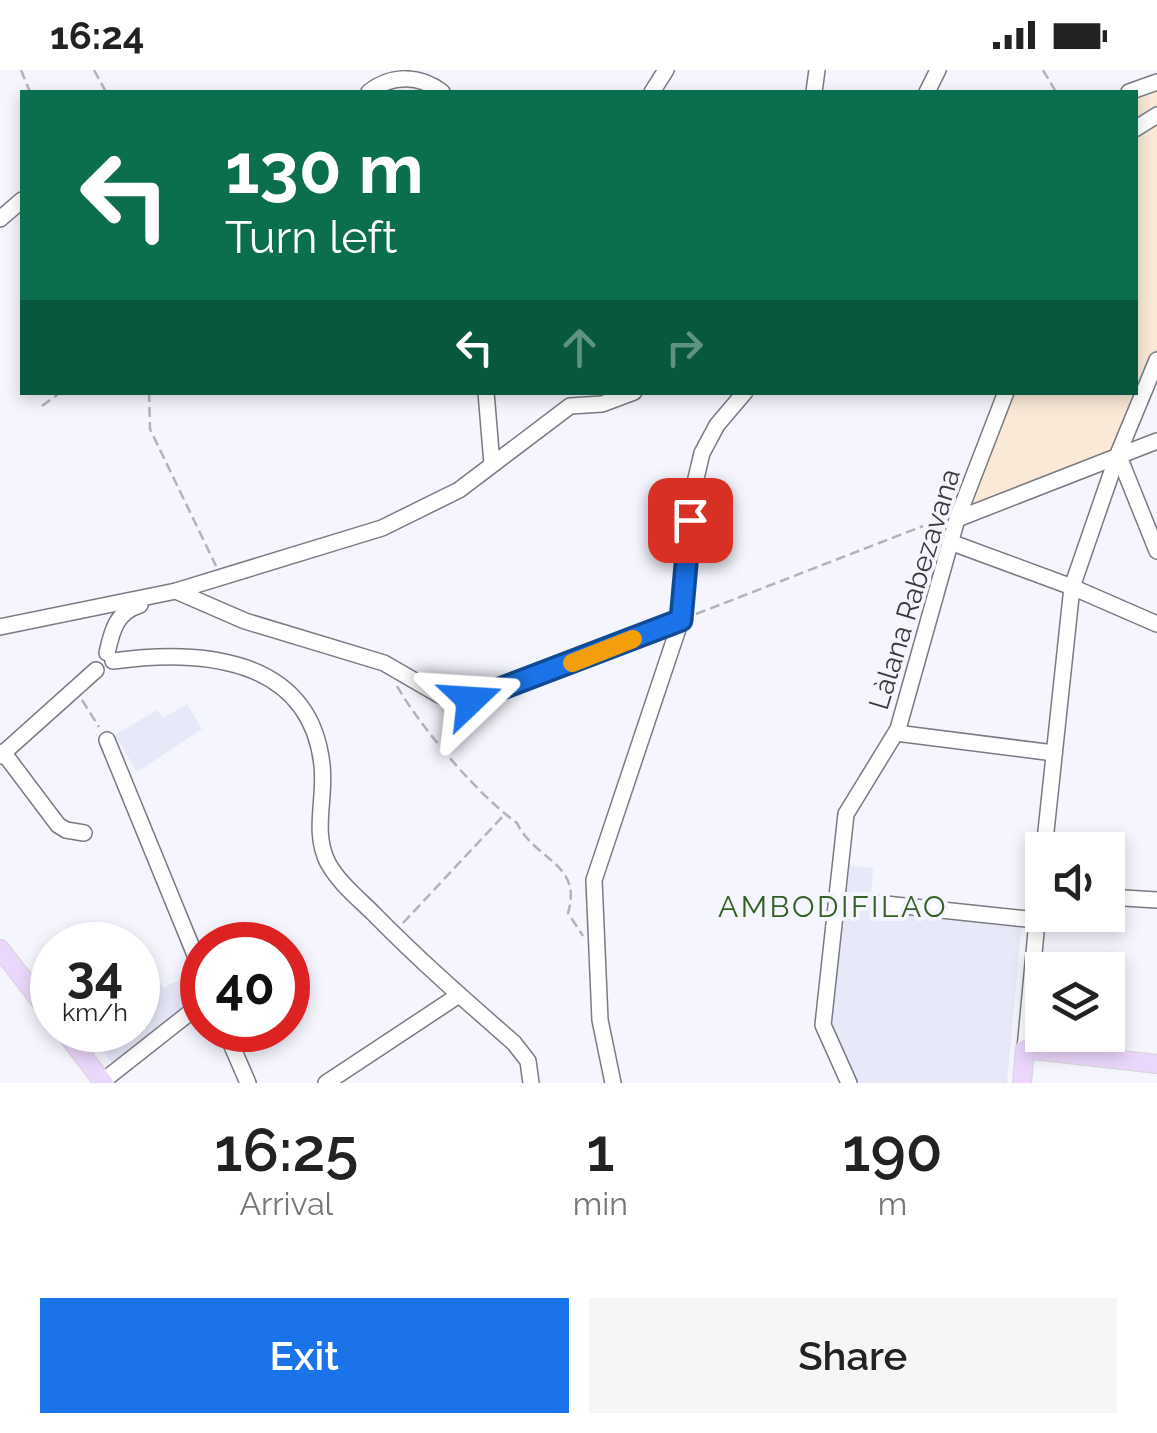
<!DOCTYPE html>
<html lang="en">
<head>
<meta charset="utf-8">
<style>
	:root { --surface:#fff; --page:#f6f6f6; --text:#222; --muted:#767676; --accent:#1a73e8 }
	body { margin:0; font-family:Raleway,sans-serif; background:var(--page); color:var(--text); height:100vh; display:flex; flex-direction:column; font-size:38px; white-space:nowrap }
	* { box-sizing:border-box; margin:0 }
	p { font-size:32px; color:var(--muted) }
	.icon { flex:none; width:55px; height:55px; fill:none; stroke:currentColor; stroke-width:2; stroke-linecap:round; stroke-linejoin:round }
	.map { position:relative; height:1013px; overflow:hidden }
	.details { display:flex; flex-direction:column; background:var(--surface); flex:1 }
	.details>* { flex:none }
	.guide { position:absolute; left:20px; top:20px; width:1118px; height:305px; border-radius:0px; box-shadow:0 5px 15px #0003; background:#0b6e4f; color:#fff; overflow:hidden }
	.fabs { position:absolute; left:1025px; top:762px; display:grid; gap:20px }
	.fabs a { display:grid; place-items:center; width:100px; height:100px; border-radius:0px; background:var(--surface); box-shadow:0 5px 15px #0003; font-size:50px }
	.speed { position:absolute; left:30px; top:852px; display:flex; gap:20px; font-size:50px; font-weight:700; text-align:center }
	.speed>* { display:grid; place-content:center; width:130px; height:130px; border-radius:50%; background:var(--surface); box-shadow:0 5px 15px #0003; line-height:1 }
	.speed small { font-size:25px; font-weight:400 }
	.speed .limit { border:15px solid #d22; background:#fff; color:#111 }
	.pin { position:absolute; display:grid; place-items:center; width:85px; height:85px; color:#fff; margin:-42px; border-radius:20px; box-shadow:0 5px 15px #0006 }
	.me { position:absolute; width:110px; margin:-55px; rotate:70deg; stroke-linejoin:round; filter:drop-shadow(0 0 8px #0008) }
	.turn { display:flex; align-items:center; gap:35px; height:210px; padding:0 40px; font-size:45px }
	.turn .icon { width:130px; height:130px; stroke-width:2.5 }
	.turn b { display:block; font-size:70px; line-height:85px }
	.lanes { display:flex; align-items:center; height:95px; padding:0 40px; background:#0003; justify-content:center; gap:50px; direction:ltr }
	.lanes .off { opacity:.35 }
	.eta { display:flex; justify-content:space-evenly; align-items:center; height:170px; text-align:center }
	.eta b { font-size:60px; font-weight:600; line-height:70px }
	.action { display:flex; gap:20px; margin-top:auto; padding:20px 40px }
	.action a { flex:1; height:115px; border-radius:0px; background:var(--accent); color:#fff; font-size:40px; font-weight:600; line-height:115px; text-align:center }
	.action a+a { background:var(--page); color:var(--text) }
	.status { display:flex; justify-content:space-between; align-items:center; height:70px; padding:0 50px; background:var(--surface); direction:ltr }
	.status svg { height:28px; fill:currentColor }
	.map>svg:first-child { display:block }
	.commercial { fill:#fae9d7 }
	.built { fill:#e7e9f8 }
	.lines { fill:none; stroke-linecap:round; stroke-linejoin:round }
	.minor-casing { stroke:#7a7b82; stroke-width:18 }
	.major-casing { stroke:#d4d4d4; stroke-width:20 }
	.path { stroke:#b2b2b8; stroke-width:2.5; stroke-dasharray:10 5; stroke-linecap:butt }
	.minor { stroke:#fff; stroke-width:15 }
	.major { stroke:#ecd7fc; stroke-width:18 }
	.route-casing { stroke:#114b97; stroke-width:25 }
	.route { stroke:#1a73e8; stroke-width:18 }
	.slow { stroke:#f59e0b; stroke-width:18 }
	.labels { text-anchor:middle; stroke-width:8; stroke-linejoin:round; paint-order:stroke }
	.street-label { font-size:28px; fill:#3a3a3d; stroke:#f4f5fd }
	.neighbourhood-label { font-size:30px; letter-spacing:2.5px; fill:#346026; stroke:#f4f5fd }
</style>
</head>
<body>
<div class="status"><b>16:24</b><svg viewBox="0 0 49 12"><path d="M0 12V9h3v3zM5 12V6h3v6zM10 12V3h3v9zM15 12V0h3v12zM26 1h20v11H26zM47 4h2v5h-2z"/></svg></div>
<div class="map">
<svg width="1157" height="1013" viewBox="0 0 1157 1013">
	<rect width="100%" height="100%" fill="#f4f5fd"/>
	<path class="commercial" d="M1157,12V290L1118,384L957,449L1006,323L1135,322V22Z"/>
	<g class="built">
		<path d="M187,634L202,659L137,702L115,665L157,640L163,648Z"/>
		<path d="M847,795L873,798L870,835L1022,852L1007,1013H855L829,959Z"/>
		<path d="M138,876L163,918L193,903L202,927L112,993L87,960H138Z"/>
	</g>
	<g class="lines">
		<defs>
			<g id="minor">
				<path d="M369,22C392,4 420,5 442,22"/>
				<path d="M652,22L666,0"/>
				<path d="M814,22L817,0"/>
				<path d="M927,22L938,0"/>
				<path d="M1129,22L1157,12"/>
				<path d="M1135,59L1157,45"/>
				<path d="M0,149L22,130"/>
				<path d="M486,322L492,394"/>
				<path d="M1118,384L1157,481"/>
				<path d="M957,449L1157,371"/>
				<path d="M950,472L1072,517L1157,554"/>
				<path d="M176,521L245,551L384,593L441,626L461,631L484,627L681,550"/>
				<path d="M0,557L176,521L382,458L459,420L570,336L602,334L634,322"/>
				<path d="M107,583C112,561 116,542 140,535"/>
				<path d="M113,591C199,579 310,586 322,695C326,728 312,762 328,793C339,813 358,828 374,844C418,889 466,931 514,973L528,991L531,1013"/>
				<path d="M896,663L1054,683"/>
				<path d="M107,670L202,902"/>
				<path d="M3,682L58,755L66,760L84,763"/>
				<path d="M0,686L96,600"/>
				<path d="M1044,780L1072,517L1118,384L1157,290"/>
				<path d="M1108,827L1157,830"/>
				<path d="M876,833L1036,850"/>
				<path d="M225,960L248,1013"/>
				<path d="M1025,979L1042,798"/>
				<path d="M103,1011L202,933"/>
				<path d="M326,1013L459,925"/>
				<path d="M613,1013L600,950L594,810L681,550L693,421L702,383L717,355L745,322"/>
				<path d="M849,1013L823,955L846,744L898,659L957,449L1006,322"/>
			</g>
			<g id="major">
				<path d="M0,879L52,946"/>
				<path d="M63,960L104,1013"/>
				<path d="M1022,1013L1025,979L1157,994"/>
			</g>
		</defs>
		<use href="#minor" class="minor-casing"/>
		<use href="#major" class="major-casing"/>
		<g class="path">
			<path d="M21,0L30,22"/>
			<path d="M94,0L106,22"/>
			<path d="M1043,0L1056,22"/>
			<path d="M149,322L150,359L216,496"/>
			<path d="M42,336L61,322"/>
			<path d="M696,544L923,456"/>
			<path d="M397,616C421,658 478,725 517,753C534,790 583,793 568,843L583,866"/>
			<path d="M82,630L99,657"/>
			<path d="M403,853L504,745"/>
		</g>
		<use href="#minor" class="minor"/>
		<use href="#major" class="major"/>
	</g>
	<g class="lines">
		<defs>
			<path id="route" d="M471,630L681,550L690,450"/>
		</defs>
		<use href="#route" class="route-casing"/>
		<use href="#route" class="route"/>
		<path class="slow" d="M572,593L633,569"/>
	</g>
	<g class="labels">
		<g class="street-label">
			<text transform="translate(914 519) rotate(-73)" y="10">Làlana Rabezavana</text>
		</g>
		<g class="neighbourhood-label">
			<text x="833" y="847">AMBODIFILAO</text>
		</g>
	</g>
</svg>
<div class="fabs">
<a><svg class="icon" aria-label="sound" viewBox="0 0 24 24"><path d="M4 9h4l5-4v14l-5-4H4zM17 9q2 3 0 6"/></svg></a>
<a><svg class="icon" aria-label="layers" viewBox="0 0 24 24"><path d="M12 4l9 5-9 5-9-5zM3 14l9 5 9-5"/></svg></a>
</div>
<div class="speed"><div>34<small>km/h</small></div><div class="limit">40</div></div>
<div class="pin" style="left:690px;top:450px;background:#d93025"><svg class="icon" aria-label="arrive" viewBox="0 0 24 24"><path d="M6 21V4h12l-3 4 3 4H6"/></svg></div>
<svg class="me" style="left:471px;top:630px" viewBox="-20 -20 40 40"><path d="M0-17L14 15 0 8-14 15z" fill="#1a73e8" stroke="#fff" stroke-width="4"/></svg>
<div class="guide">
<div class="turn"><svg class="icon" aria-label="left" viewBox="0 0 24 24"><path d="M17 20v-9H6M10 6l-5 5 5 5"/></svg><div><b>130 m</b>Turn left</div></div>
<div class="lanes"><svg class="icon" aria-label="left" viewBox="0 0 24 24"><path d="M17 20v-9H6M10 6l-5 5 5 5"/></svg><svg class="icon off" aria-label="ahead" viewBox="0 0 24 24"><path d="M12 20V5M6 11l6-6 6 6"/></svg><svg class="icon off" aria-label="right" viewBox="0 0 24 24"><path d="M7 20v-9h11M14 6l5 5-5 5"/></svg></div>
</div>
</div>
<section class="details">
<div class="eta">
<div><b>16:25</b><p>Arrival</p></div>
<div><b>1</b><p>min</p></div>
<div><b>190</b><p>m</p></div>
</div>
<div class="action"><a>Exit</a><a>Share</a></div>
</section>
</body>
</html>
